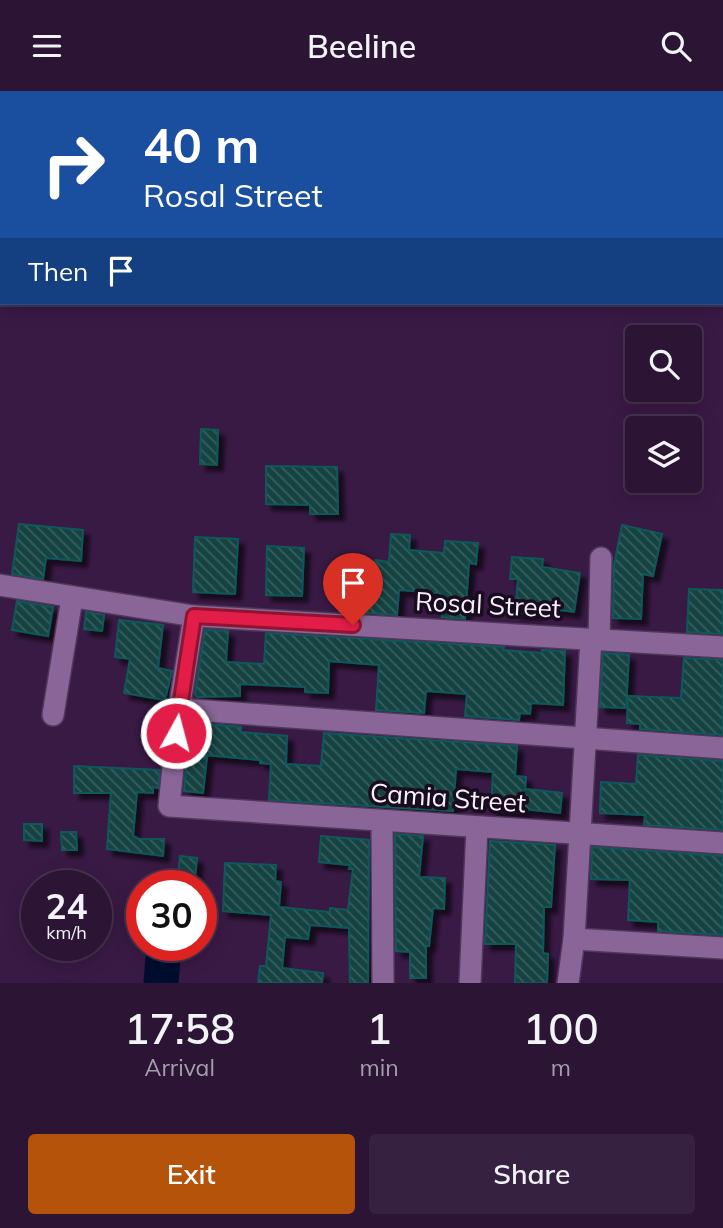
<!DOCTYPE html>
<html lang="en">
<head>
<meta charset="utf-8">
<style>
	:root { --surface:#2b1434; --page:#372140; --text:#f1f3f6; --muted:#a69eac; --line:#47334f; --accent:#b45309 }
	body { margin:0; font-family:Mulish,sans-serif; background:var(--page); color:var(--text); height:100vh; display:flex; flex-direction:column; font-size:26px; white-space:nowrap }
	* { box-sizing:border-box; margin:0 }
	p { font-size:23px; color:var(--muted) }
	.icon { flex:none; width:38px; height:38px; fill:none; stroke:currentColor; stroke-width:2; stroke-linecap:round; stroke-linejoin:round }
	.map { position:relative; height:892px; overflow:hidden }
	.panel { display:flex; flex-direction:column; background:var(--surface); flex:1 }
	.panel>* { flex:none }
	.guide { position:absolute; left:0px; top:0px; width:724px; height:214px; box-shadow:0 4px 18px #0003,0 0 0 2px var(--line); background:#1a4fa0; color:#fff; overflow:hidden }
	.controls { position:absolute; left:625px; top:234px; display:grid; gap:14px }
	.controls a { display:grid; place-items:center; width:77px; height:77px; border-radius:7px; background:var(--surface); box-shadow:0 4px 18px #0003,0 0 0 2px var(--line); font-size:35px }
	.speed { position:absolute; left:21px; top:779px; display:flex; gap:14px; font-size:35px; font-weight:700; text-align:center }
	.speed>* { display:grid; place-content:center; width:91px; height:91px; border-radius:50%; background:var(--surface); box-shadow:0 4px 18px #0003,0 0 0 2px var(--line); line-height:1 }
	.speed small { font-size:18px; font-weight:400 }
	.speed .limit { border:10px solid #d22; background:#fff; color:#111 }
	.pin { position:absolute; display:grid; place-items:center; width:60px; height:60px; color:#fff; margin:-72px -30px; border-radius:50% 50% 50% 0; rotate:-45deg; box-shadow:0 0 7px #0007 }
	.pin .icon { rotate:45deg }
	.me { position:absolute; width:77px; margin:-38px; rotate:7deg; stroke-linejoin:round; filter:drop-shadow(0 0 5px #0008) }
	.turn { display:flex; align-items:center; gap:24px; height:147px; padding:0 28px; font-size:32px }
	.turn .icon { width:91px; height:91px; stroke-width:2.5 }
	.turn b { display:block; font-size:49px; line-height:60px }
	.then { display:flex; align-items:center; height:66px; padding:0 28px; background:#0003; gap:14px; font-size:26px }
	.eta { display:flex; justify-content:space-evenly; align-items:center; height:119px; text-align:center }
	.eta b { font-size:42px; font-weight:600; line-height:49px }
	.cta { display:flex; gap:14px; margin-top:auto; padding:14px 28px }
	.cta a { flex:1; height:80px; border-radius:7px; background:var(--accent); color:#fff; font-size:28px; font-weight:600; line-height:80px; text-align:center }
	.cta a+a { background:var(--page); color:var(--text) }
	header { display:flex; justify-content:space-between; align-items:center; height:91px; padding:0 28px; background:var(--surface); font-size:32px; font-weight:600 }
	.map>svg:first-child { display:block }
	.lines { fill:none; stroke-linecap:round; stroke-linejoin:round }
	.river { stroke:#000d2f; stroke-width:35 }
	.building { fill:url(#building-back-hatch); stroke:#105859; stroke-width:2; filter:url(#shadow) }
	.minor-casing { stroke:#503759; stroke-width:24 }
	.minor { stroke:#896697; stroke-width:21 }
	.route-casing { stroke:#92132f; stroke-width:18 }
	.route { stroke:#e11d48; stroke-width:12 }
	.labels { text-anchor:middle; stroke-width:7; stroke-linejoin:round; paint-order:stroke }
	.street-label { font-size:26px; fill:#f9f2fd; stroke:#1a0c1f }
</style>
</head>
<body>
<header><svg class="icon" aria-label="menu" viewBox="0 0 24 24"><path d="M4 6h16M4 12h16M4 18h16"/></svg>Beeline<svg class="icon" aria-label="search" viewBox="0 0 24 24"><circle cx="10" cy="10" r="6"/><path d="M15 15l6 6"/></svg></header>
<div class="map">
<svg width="723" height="892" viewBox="0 0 723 892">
	<defs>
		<pattern id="building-back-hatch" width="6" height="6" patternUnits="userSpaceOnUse" patternTransform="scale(1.75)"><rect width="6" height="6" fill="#144343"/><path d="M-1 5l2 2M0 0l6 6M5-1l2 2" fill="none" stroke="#375f5f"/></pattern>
		<filter id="shadow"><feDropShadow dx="6" dy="6" stdDeviation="2" flood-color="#0009"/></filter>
	</defs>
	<rect width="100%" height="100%" fill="#391a45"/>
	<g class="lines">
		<path class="river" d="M161,892L164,854"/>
	</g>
	<g class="building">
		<path d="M201,338L218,339L217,374L200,373Z"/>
		<path d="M266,375L337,376L338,423H310V414L266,413Z"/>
		<path d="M19,433L83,439L81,470L46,467L43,488L12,483Z"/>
		<path d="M622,434L662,443L653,485L643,483L641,528L613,527L614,474Z"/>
		<path d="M391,443L410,444L409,459L444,462L445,450L478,452L476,473L469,472L465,528L442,526L440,502L399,499L397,524L339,520L341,497L373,499L375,469L389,471Z"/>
		<path d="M195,446L238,448L235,503L193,501Z"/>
		<path d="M267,455L304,457L302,505L266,504Z"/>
		<path d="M512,466L543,468L542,476L580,482L574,521L536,516V523L515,522L518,488H510Z"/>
		<path d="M689,498L723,499V543L687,541Z"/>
		<path d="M17,510L53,516L48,545L12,539Z"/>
		<path d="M86,521L104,524L102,540L84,538Z"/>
		<path d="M119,529L163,534L158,577L172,580L165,609L124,602L130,568L115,566Z"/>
		<path d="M205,539L228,540L226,571L264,573L266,542L504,556L503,559L542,562V559L565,560L563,614L531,612L530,623L520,622L519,629L465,625L467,603L426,600L424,622L376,619L379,574L329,570L328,602L305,601V596L240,593V605L197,606L195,603Z"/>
		<path d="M603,562L629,564L626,617L600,616Z"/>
		<path d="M684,567L723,569V644L640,638V633L627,632L628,605L681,607Z"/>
		<path d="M195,632L241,636V641L287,645L286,673L321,675L324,642L517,655L515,685L526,686L525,698L562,702L560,722L524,718L523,722L491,719L493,681L456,678L453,720L269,709L271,673L260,672V669L194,663Z"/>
		<path d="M187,664L207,666L203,702L184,700Z"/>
		<path d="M638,664L723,670V739L644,734L645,724L600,722L601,691L636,693Z"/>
		<path d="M74,675L160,679L158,697L153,696V702L137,701L133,745L139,748H164L163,765L107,758L111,702H74Z"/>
		<path d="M24,733H42V750L24,749Z"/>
		<path d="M61,741H76L77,759H62Z"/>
		<path d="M395,743L423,745L419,786L445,787L444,818L433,817L429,855H426V887H410V861L396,860Z"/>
		<path d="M321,745L369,749L368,892H350L349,837L310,834L308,848L285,846L282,877L323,882L322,892H258L260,875H266L271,824L223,820L225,772L276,774L275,790L281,791L279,816L330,821V817L348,819L353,778H349L350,774L319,771Z"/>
		<path d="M490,750L555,754L551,816H544L543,862L548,863L547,892H515L516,853H485Z"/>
		<path d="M592,756L723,765V844L658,840V831L628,829L630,789L591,788Z"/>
		<path d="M180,765L197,767L195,788L178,786Z"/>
	</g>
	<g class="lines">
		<defs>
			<g id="minor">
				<path d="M0,494L194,525L723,556"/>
				<path d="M194,525L179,618L169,715L723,752"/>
				<path d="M599,549L601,467"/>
				<path d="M179,618L723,657"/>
				<path d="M53,624L72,507"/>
				<path d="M382,730L383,892"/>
				<path d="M574,848L723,857"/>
				<path d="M470,892L477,737"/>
				<path d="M568,892L574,848L591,548"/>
			</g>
		</defs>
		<use href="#minor" class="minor-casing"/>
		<use href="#minor" class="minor"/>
	</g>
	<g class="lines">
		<defs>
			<path id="route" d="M176,642L194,525L353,534"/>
		</defs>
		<use href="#route" class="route-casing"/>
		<use href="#route" class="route"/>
	</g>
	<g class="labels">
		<g class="street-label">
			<text transform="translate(488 514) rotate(3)" y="9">Rosal Street</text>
			<text transform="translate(448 707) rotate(4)" y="9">Camia Street</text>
		</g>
	</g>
</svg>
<div class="controls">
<a><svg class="icon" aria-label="search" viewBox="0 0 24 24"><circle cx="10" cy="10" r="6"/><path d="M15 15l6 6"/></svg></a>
<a><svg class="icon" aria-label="layers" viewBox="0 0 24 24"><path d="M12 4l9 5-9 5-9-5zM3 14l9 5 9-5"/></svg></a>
</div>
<div class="speed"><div>24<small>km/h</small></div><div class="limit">30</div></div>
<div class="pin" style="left:353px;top:534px;background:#d93025"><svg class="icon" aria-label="arrive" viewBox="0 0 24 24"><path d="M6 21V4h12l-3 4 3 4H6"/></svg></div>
<svg class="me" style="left:176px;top:642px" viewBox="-20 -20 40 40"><circle r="17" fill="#e11d48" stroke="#fff" stroke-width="3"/><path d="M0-11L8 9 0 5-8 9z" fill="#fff"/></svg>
<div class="guide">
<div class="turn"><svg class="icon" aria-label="right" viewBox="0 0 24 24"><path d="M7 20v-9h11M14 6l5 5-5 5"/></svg><div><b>40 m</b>Rosal Street</div></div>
<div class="then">Then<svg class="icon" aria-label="arrive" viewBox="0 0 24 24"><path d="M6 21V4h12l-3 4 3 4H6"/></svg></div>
</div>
</div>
<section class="panel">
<div class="eta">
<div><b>17:58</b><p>Arrival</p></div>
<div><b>1</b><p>min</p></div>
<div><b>100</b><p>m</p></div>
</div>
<div class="cta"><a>Exit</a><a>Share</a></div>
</section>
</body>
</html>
